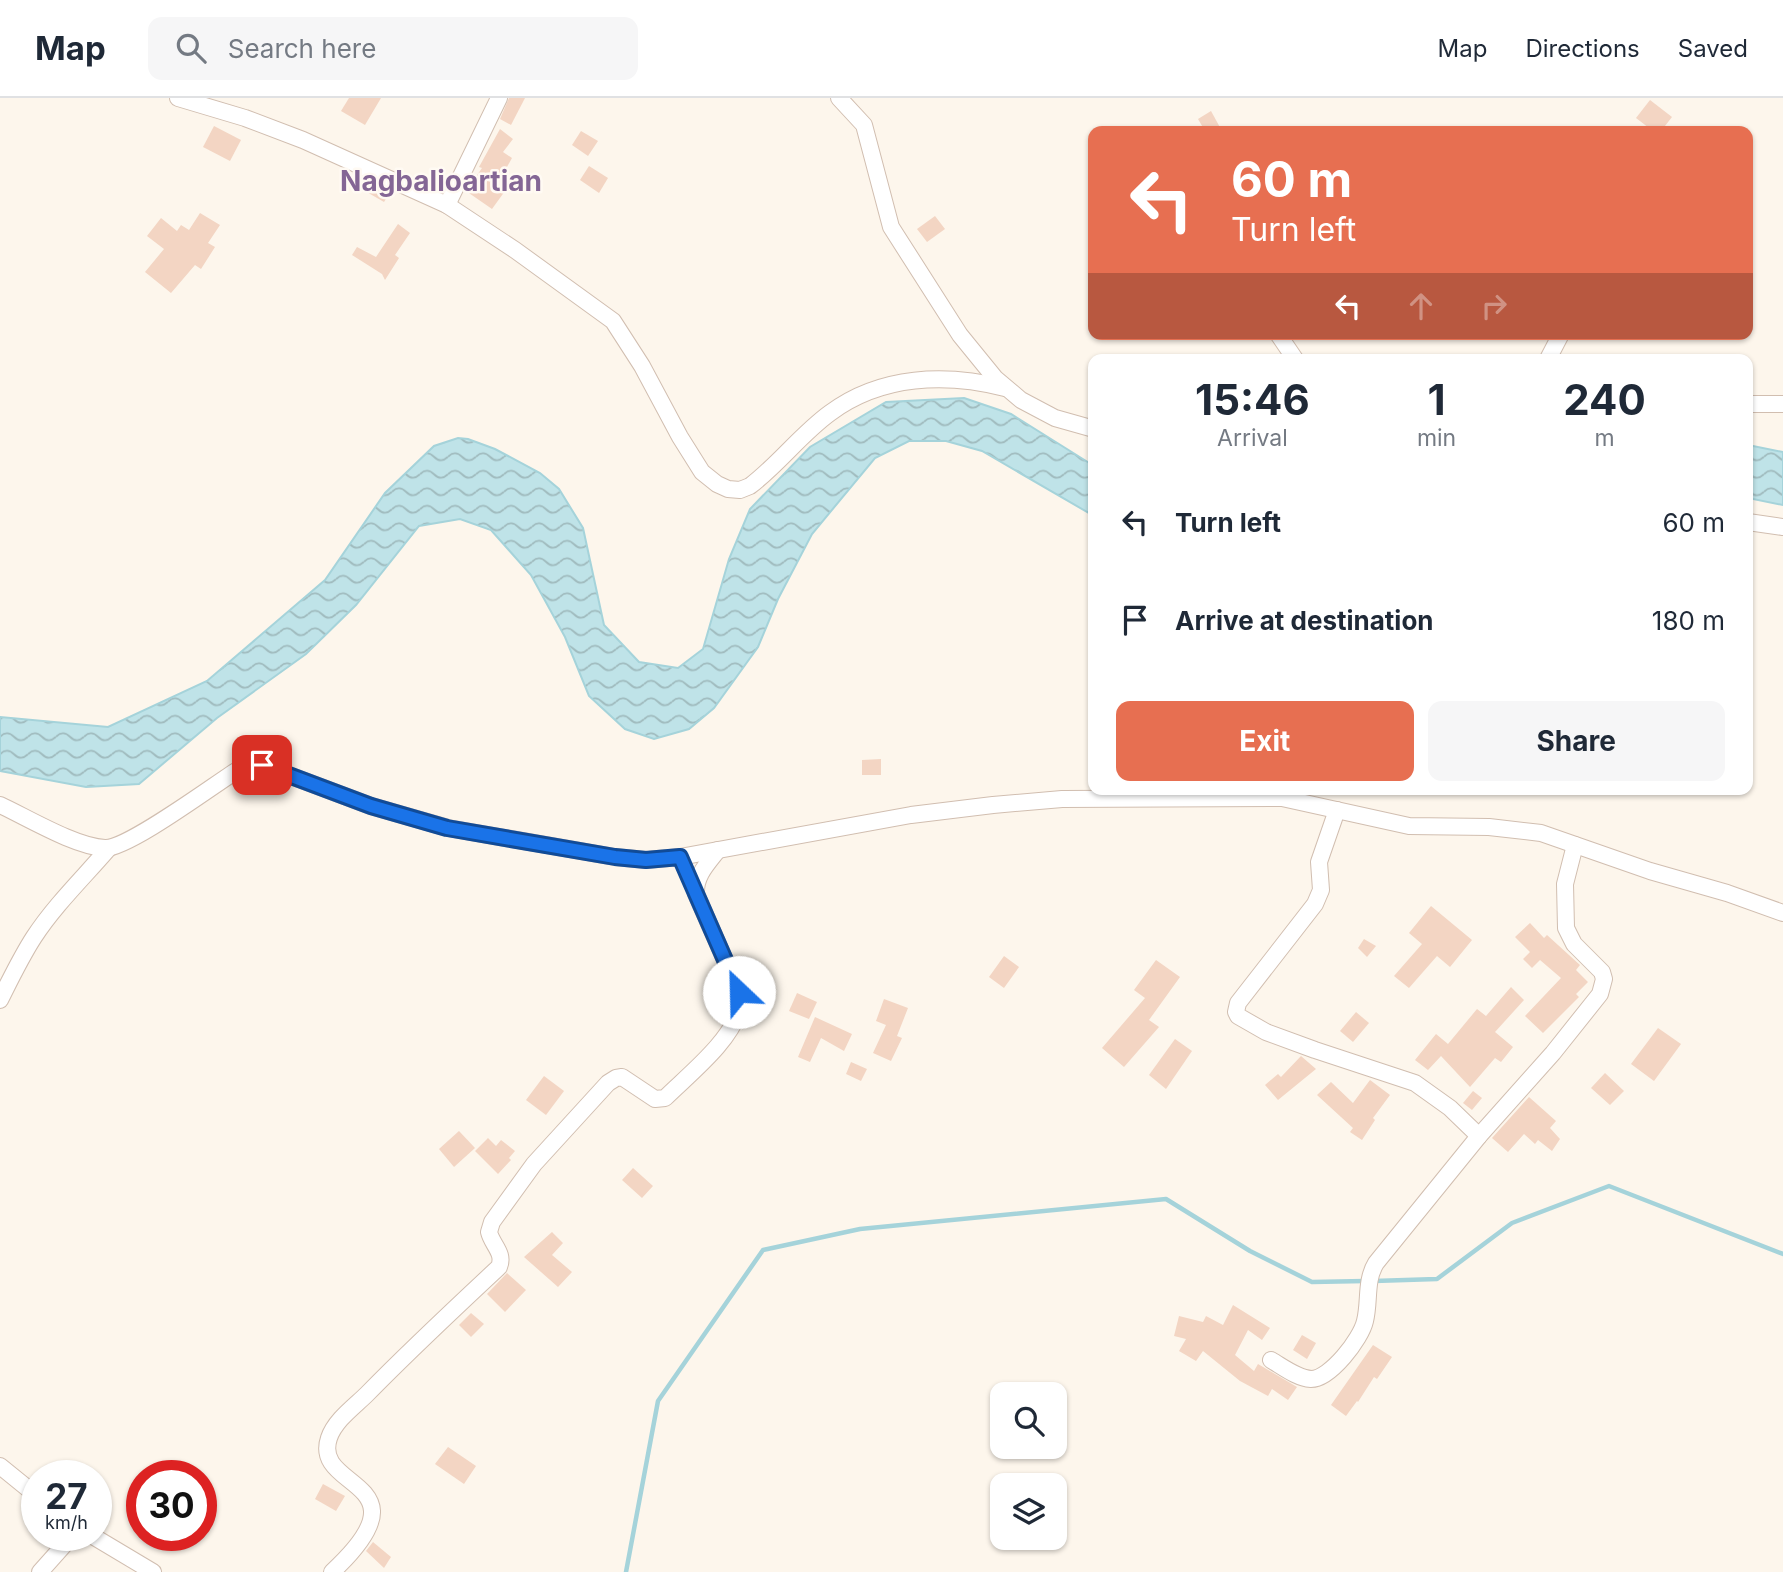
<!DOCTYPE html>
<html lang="en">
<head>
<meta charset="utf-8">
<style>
	:root { --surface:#fff; --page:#f6f6f7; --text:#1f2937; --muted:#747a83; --line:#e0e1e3; --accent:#e76f51 }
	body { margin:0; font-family:Inter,sans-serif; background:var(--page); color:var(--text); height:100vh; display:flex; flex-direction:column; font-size:26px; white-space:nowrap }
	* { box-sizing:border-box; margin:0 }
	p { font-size:23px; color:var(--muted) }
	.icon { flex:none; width:38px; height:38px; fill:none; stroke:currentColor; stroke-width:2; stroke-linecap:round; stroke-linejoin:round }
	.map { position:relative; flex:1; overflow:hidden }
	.panel { position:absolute; left:1088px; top:256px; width:665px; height:441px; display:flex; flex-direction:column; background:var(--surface); border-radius:14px; box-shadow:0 2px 5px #0004 }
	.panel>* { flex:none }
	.hud { position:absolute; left:1088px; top:28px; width:665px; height:214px; border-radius:14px; box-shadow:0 2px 5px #0004; background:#e76f51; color:#fff; overflow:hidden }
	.controls { position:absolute; left:990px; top:1284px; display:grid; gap:14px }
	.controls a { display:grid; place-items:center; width:77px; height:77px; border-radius:14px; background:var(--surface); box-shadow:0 2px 5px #0004; font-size:35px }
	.speed { position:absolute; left:21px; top:1362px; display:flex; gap:14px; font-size:35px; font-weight:700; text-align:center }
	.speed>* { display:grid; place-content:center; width:91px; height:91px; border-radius:50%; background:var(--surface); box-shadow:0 2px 5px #0004; line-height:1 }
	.speed small { font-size:18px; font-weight:400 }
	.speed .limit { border:10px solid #d22; background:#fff; color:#111 }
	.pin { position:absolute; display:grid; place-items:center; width:60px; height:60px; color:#fff; margin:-30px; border-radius:14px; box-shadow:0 4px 10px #0006 }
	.me { position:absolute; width:77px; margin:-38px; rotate:336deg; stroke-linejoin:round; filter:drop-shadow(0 0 5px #0008) }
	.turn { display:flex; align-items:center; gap:24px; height:147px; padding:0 28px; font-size:32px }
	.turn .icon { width:91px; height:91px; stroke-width:2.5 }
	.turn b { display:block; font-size:49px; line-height:60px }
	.lanes { display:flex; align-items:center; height:66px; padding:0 28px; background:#0003; justify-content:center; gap:35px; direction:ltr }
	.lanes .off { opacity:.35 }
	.eta { display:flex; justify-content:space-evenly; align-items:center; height:119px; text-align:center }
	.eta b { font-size:42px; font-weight:700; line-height:49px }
	.primary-button { display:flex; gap:14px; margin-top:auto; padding:14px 28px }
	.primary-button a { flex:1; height:80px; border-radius:14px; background:var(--accent); color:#fff; font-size:28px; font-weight:700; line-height:80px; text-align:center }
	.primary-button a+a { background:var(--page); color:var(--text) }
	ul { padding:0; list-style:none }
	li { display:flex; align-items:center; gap:21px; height:98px; padding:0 28px }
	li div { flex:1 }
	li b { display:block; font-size:26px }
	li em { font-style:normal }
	header { display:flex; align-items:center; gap:42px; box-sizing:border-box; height:98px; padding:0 35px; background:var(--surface); border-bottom:2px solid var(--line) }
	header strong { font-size:33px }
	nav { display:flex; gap:38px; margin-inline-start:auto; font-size:24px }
	.search { width:490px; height:63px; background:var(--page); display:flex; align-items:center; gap:18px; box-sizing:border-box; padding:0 24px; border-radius:14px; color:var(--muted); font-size:26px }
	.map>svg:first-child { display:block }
	.water { fill:url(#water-waves); stroke:#a5d3da; stroke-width:2 }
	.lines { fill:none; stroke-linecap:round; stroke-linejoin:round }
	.stream { stroke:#a5d3da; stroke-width:4.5 }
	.building { fill:#f3d5c3 }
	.street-casing { stroke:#d1beb0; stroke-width:18 }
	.street { stroke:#fff; stroke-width:16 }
	.route-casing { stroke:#114b97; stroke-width:18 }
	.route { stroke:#1a73e8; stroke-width:12 }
	.labels { text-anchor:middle; stroke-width:5; stroke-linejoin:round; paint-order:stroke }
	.quarter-label { font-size:28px; font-weight:bold; fill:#846695; stroke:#fffaf3 }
</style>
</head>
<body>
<header>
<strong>Map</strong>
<div class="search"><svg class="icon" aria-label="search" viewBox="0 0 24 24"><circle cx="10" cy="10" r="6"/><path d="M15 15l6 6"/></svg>Search here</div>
<nav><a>Map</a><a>Directions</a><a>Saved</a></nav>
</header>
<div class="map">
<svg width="1783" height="1474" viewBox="0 0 1783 1474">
	<defs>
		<pattern id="water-waves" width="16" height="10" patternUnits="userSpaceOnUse" patternTransform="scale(1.75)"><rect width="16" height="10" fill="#bfe3e8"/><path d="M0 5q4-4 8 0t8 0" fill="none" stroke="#a0bbbe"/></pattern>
	</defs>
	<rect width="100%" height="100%" fill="#fdf6ec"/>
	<g class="water">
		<path d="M964,300L1011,316L1094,368V418L982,353L946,343H909L875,360L812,436L778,501L758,549L714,610L689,631L654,641L625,631L589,598L565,539L531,477L491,432L460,421L419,428L356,507L306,556L217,620L139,686L86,689L0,673V619L108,629L207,583L325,482L385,395L434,348L458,340L468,341L495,351L540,375L559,391L583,430L604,527L639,564L678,570L703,551L729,461L750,411L810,349L886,304Z"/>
		<path d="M1748,347L1783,354V407L1748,400Z"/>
	</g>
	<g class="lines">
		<g class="stream">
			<path d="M1374,1183L1437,1181L1512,1125L1609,1088L1783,1156"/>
			<path d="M626,1474L658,1303L763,1152L860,1131L1166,1101L1250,1153L1312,1184L1365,1183"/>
		</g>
	</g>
	<g class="building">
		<path d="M349,0H381L365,27L341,13Z"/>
		<path d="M509,0H525L511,27L500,21Z"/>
		<path d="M1650,2L1672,19L1661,33H1653L1636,20Z"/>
		<path d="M1211,13L1222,33H1205L1198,21Z"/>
		<path d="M214,28L241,42L230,63L203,49Z"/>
		<path d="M500,31L513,41L503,54L512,60L497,87L505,93L492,111L466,93L482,70L479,69Z"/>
		<path d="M581,33L598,43L588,58L572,47Z"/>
		<path d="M589,68L608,80L599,95L580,82Z"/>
		<path d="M370,84L391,93L384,104L365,93Z"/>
		<path d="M200,115L220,127L208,145L215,149L201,171L195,167L171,195L145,174L164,151L147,138L161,120L177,133L181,127L189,132Z"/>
		<path d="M935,118L945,131L927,144L917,131Z"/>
		<path d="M398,126L410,135L395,157L399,160L385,182L382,176L352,157L357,149L376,159Z"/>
		<path d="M881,661V677H862V662Z"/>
		<path d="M1431,808L1472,842L1450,869L1437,858L1409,890L1394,878L1422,846L1409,835Z"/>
		<path d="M1530,825L1544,840L1547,837L1580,867L1576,872L1588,884L1576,896L1579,899L1543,935L1525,918L1561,880L1540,862L1532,870L1523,861L1530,854L1515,839Z"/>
		<path d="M1364,841L1376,848L1367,859L1358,850Z"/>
		<path d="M1004,858L1019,869L1004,890L989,879Z"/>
		<path d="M1156,862L1180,879L1149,922L1159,929L1124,969L1102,950L1145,900L1134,892Z"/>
		<path d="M1511,889L1524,902L1495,934L1513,949L1501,964L1495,960L1470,989L1441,958L1428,972L1415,962L1436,936L1448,946L1477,911L1486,918Z"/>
		<path d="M797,895L817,904L809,921L789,913Z"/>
		<path d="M884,901L908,910L897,938L902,940L891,963L873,955L886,927L876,923Z"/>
		<path d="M1356,914L1369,925L1353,944L1340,933Z"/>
		<path d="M815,919L852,936L844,953L821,940L810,964L798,959Z"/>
		<path d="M1658,930L1681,946L1654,983L1631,966Z"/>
		<path d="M1175,941L1192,953L1166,991L1149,977Z"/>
		<path d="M1301,958L1316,971L1278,1002L1265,987L1278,976L1281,979Z"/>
		<path d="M851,964L867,971L861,983L846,976Z"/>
		<path d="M1605,975L1624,993L1610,1007L1591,990Z"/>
		<path d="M544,978L564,993L546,1017L526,1002Z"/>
		<path d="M1370,982L1390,997L1373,1020L1375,1022L1362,1042L1350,1034L1353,1030L1317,997L1331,984L1353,1005Z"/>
		<path d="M1473,993L1482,1000L1472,1012L1463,1005Z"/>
		<path d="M1529,999L1556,1023L1550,1030L1560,1041L1552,1053L1538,1042L1535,1046L1524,1036L1508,1054L1492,1040Z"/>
		<path d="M459,1033L475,1050L454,1069L439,1051Z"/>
		<path d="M488,1040L496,1048L501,1042L515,1053L509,1060L511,1062L498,1076L475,1053Z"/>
		<path d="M633,1070L653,1088L642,1100L622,1082Z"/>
		<path d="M552,1134L563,1145L552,1157L572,1174L558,1189L524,1159Z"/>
		<path d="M507,1175L526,1192L505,1214L487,1196Z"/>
		<path d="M1233,1207L1270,1230L1262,1242L1248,1232L1235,1257L1254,1273L1258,1266L1297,1289L1288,1302L1272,1291L1268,1298L1240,1283L1203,1253L1196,1263L1179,1253L1186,1241L1174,1238L1179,1218L1203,1224L1206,1218L1223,1227Z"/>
		<path d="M471,1215L484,1226L471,1239L459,1227Z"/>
		<path d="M1302,1237L1316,1245L1307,1261L1293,1252Z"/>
		<path d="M1373,1247L1392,1259L1377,1281L1374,1279L1358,1304L1357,1303L1346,1318L1331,1307Z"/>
		<path d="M448,1349L476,1368L464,1386L435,1366Z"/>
		<path d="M323,1386L345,1398L336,1413L315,1401Z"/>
		<path d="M373,1444L391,1459L384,1470L366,1453Z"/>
	</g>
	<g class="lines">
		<defs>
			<g id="street">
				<path d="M178,0L245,20L303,42L447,107L499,0"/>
				<path d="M839,0L864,27L891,129L960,237L995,280L1021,302L1055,320L1094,331"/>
				<path d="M447,107L515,152L613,223L642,268L680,339L702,374L717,386L728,391L740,392L750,388C779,366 801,336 830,315C881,277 946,275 1005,290"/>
				<path d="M1278,236L1295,261"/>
				<path d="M1548,261L1561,236"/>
				<path d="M1748,306H1783"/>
				<path d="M1748,424L1783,429"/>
				<path d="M0,707C28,720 76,749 105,750C128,751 215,686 239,671L251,667H262L371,708L448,730L615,759L646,762L680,759L911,717L993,707L1062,701L1282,700L1409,728L1489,729L1541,735L1650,773L1727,795L1783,815"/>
				<path d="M1337,712L1319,764L1321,792L1315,806L1238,905L1236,914L1238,918L1266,934L1315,952L1415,985L1450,1010L1479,1038"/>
				<path d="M0,902C11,880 21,859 34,839C55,807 83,780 108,751"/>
				<path d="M1271,1262C1283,1269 1297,1280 1311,1281C1330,1281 1361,1241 1365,1223C1370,1203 1365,1183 1376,1165L1479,1038L1553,955L1600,896L1604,881L1602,874L1574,846L1566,830L1565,786L1575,747"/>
				<path d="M0,1368L37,1398"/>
				<path d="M91,1437L153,1474"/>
				<path d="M40,1474L73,1437"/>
				<path d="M332,1474C432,1381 311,1393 329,1340C335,1322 355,1308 367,1296C410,1252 454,1211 499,1169C505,1155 492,1147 489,1134L492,1124L534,1066L608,985L616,980L622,979L655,1001L665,1000C687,978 734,941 739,910C740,905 739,899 739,894L696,796C695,778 707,766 718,752"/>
			</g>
		</defs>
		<use href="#street" class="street-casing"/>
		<use href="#street" class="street"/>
	</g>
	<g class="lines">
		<defs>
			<path id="route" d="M262,667L371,708L447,730L615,759L646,762L680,759L739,894"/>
		</defs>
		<use href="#route" class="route-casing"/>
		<use href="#route" class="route"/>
	</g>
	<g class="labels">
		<g class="quarter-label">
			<text x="441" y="93">Nagbalioartian</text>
		</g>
	</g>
</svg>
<div class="controls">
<a><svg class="icon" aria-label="search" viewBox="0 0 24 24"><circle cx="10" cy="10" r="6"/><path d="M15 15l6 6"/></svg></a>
<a><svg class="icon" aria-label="layers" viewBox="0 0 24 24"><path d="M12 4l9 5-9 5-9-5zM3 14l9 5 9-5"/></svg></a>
</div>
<div class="speed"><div>27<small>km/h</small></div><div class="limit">30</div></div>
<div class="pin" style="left:262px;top:667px;background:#d93025"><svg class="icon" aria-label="arrive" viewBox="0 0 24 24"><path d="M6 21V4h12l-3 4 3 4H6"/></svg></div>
<svg class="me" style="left:739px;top:894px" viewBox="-20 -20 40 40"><circle r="19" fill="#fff"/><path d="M0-13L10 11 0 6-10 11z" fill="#1a73e8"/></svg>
<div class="hud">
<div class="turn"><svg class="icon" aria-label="left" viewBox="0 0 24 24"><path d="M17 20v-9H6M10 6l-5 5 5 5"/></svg><div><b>60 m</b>Turn left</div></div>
<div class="lanes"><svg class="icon" aria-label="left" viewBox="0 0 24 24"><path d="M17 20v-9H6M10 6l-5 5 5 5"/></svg><svg class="icon off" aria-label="ahead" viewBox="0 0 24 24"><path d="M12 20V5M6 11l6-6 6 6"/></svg><svg class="icon off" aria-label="right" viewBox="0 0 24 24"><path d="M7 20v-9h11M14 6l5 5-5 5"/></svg></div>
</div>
<section class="panel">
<div class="eta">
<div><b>15:46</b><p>Arrival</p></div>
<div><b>1</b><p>min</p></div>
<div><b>240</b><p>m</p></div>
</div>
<ul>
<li><svg class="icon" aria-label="left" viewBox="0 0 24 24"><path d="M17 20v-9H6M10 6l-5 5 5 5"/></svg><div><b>Turn left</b></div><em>60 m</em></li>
<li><svg class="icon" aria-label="arrive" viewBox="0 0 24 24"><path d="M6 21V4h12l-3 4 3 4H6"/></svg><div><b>Arrive at destination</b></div><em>180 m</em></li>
</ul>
<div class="primary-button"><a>Exit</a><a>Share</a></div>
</section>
</div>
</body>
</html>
